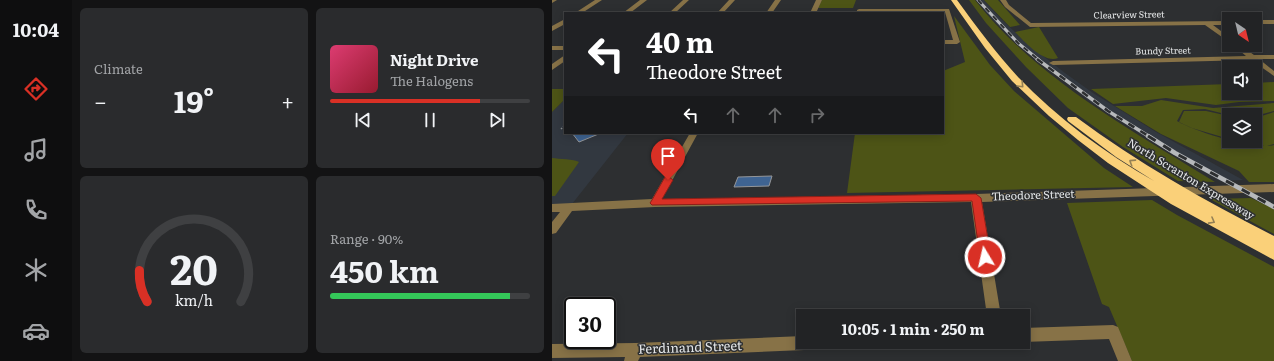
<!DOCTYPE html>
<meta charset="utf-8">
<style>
:root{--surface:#222325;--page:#2a2b2d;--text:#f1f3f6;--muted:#a2a4a7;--line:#3f4042;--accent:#d93025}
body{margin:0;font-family:Literata,serif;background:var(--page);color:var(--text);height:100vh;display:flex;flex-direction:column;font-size:15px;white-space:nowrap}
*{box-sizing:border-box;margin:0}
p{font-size:13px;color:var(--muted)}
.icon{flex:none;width:22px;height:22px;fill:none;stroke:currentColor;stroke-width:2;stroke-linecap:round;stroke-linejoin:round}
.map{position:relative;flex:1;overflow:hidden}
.panel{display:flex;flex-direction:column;gap:8px;padding:8px;background:#131314;width:480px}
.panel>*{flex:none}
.guide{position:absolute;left:12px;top:12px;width:380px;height:122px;border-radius:0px;box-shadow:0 2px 10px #0003,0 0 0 1px var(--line);background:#202124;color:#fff;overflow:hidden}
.needle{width:26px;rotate:145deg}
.fabs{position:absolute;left:670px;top:12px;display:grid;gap:8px}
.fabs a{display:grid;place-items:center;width:40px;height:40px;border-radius:0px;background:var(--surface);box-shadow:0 2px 10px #0003,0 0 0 1px var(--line);font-size:20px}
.speed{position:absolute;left:12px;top:297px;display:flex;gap:8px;font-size:20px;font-weight:700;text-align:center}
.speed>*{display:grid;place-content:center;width:52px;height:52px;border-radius:50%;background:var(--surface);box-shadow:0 2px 10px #0003,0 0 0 1px var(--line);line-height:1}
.speed .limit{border:2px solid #111;border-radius:6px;background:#fff;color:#111}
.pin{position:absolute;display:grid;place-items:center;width:34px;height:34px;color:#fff;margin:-41px -17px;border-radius:50% 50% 50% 0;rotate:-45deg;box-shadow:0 0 4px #0007}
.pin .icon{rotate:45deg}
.me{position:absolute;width:44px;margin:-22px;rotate:351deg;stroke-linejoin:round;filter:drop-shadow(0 0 3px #0008)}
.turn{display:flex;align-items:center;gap:14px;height:84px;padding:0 16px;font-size:18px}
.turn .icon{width:52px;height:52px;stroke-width:2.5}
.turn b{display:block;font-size:28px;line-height:34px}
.lanes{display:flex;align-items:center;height:38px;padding:0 16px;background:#0003;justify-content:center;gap:20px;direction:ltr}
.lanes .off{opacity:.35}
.big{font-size:30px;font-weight:700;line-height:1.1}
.panel .tile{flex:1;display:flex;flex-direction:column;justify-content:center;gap:6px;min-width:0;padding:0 14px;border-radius:6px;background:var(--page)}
.panel .dial{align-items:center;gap:0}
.dial svg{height:104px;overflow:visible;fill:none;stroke:var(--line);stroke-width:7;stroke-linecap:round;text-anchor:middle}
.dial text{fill:var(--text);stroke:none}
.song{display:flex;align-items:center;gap:12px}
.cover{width:48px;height:48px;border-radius:6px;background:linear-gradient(135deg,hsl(340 70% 55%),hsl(350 70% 35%))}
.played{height:4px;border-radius:2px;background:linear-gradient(90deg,var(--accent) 75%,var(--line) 75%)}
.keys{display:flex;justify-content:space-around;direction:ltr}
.heat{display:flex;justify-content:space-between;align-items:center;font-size:22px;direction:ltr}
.charge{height:6px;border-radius:3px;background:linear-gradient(90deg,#34c759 90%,var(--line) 0)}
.panel .tiles{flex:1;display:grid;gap:8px;grid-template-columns:repeat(2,1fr)}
.trip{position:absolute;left:244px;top:309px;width:234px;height:40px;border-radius:0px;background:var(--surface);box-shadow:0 2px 10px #0003,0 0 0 1px var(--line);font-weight:700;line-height:40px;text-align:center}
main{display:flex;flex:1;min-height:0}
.tab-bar{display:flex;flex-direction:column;width:72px;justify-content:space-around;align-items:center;background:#0e0e0f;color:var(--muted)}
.tab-bar .icon{width:28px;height:28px}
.tab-bar .selected{color:var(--accent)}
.tab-bar b{font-size:18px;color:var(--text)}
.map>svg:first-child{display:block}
.built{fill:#323840}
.green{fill:#4d5416}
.building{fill:#3f6492;stroke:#949699}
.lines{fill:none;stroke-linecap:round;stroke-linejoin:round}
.path{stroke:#8b8d8f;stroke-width:1.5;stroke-dasharray:1.5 1.5;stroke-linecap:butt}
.minor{fill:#877247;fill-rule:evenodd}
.highway{fill:#fad079;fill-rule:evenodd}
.rail-far2-casing{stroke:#b7b9bb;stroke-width:3}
.rail-far1-casing{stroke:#b7b9bb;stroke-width:3.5}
.rail-casing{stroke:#b7b9bb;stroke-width:4.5}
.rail-far2{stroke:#2d2f31;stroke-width:2;stroke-dasharray:5.5;stroke-linecap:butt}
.rail-far1{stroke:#2d2f31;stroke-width:2.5;stroke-dasharray:7;stroke-linecap:butt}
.rail{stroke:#2d2f31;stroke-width:3;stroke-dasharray:9;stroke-linecap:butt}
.oneway{stroke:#948055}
.route{fill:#d93025;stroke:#8d1f18}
.labels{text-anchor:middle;stroke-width:3;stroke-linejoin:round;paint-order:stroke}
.far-street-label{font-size:9px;fill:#e4e6e7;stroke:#2d2f31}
.street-label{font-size:11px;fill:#e4e6e7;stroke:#2d2f31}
.near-street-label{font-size:13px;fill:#e4e6e7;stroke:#2d2f31}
</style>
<main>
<nav class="tab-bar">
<b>10:04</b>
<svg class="icon selected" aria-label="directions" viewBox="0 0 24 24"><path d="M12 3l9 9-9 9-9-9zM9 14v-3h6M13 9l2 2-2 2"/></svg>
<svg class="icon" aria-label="music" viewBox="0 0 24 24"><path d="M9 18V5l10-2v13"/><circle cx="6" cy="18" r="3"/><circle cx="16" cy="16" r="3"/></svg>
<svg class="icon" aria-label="phone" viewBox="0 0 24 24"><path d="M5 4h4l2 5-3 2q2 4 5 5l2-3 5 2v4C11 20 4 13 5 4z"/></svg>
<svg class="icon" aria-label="climate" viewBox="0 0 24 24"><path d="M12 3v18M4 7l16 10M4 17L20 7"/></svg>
<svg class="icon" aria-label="car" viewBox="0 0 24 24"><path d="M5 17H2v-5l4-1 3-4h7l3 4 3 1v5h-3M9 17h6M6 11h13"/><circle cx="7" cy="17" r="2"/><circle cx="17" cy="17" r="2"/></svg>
</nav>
<section class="panel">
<div class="tiles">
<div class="tile"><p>Climate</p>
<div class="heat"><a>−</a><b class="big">19°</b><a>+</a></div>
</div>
<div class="tile">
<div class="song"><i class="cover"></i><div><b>Night Drive</b><p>The Halogens</p></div></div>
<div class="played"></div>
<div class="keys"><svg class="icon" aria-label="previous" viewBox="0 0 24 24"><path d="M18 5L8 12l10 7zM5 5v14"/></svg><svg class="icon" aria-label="pause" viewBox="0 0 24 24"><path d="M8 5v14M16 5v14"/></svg><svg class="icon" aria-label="next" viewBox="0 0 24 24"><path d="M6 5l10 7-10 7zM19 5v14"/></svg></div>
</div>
<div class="tile dial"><svg viewBox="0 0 100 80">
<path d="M14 69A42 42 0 1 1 86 69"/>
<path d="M14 69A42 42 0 0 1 8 45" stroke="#d93025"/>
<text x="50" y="56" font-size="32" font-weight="700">20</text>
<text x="50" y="72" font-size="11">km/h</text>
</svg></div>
<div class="tile"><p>Range · 90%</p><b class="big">450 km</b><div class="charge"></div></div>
</div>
</section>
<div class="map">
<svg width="722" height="361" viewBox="0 0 722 361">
<rect width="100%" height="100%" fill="#2d2f31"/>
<path class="built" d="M424,0H432L450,20L477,45L513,73L541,93L604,132L691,180L668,181L609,147L540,103L460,39L438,17Z
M13,99V133H76L20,204H0V112Z"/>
<path class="green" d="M270,0H304L301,8H266Z
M417,0H423C485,79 579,130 663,182L626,181L571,147L516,108L474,67L434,23Z
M432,0H446L468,25L458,27Z
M402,16L438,65L462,91L552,168L581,187L295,193L303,133H391V71L413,62Z
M487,27L506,58C492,64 472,41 463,32Z
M722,82V101L687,102L664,105L614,98L561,104L539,89L677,84V93H703V83Z
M0,89H13V99L0,112Z
M609,100L661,108L722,103V111L703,116L677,115L653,109L631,110L625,121C644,132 702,150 722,145V182H697L687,171L609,134L563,106H590Z
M632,111H654L677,116V139L640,128L627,122Z
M722,112V144L714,146L687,141H703V118Z
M0,158C7,159 22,159 27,162L3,196H0Z
M699,198L722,209V234L658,199Z
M600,200L625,215L722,267V361H580L557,307L550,304L515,203Z"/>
<path class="building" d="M20,133H49L27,142Z
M220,176L217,186L182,187L186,177Z"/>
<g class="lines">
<path class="path" d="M9,129L13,125"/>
<path class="minor" d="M0,0H5L0,3Z
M43,0H50L30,13H23Z
M88,0H95L78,13H71Z
M131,0H137L123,13H117Z
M177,0H183L171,13H165Z
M223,0H229L220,13H214Z
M264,0H270L264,13H258Z
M448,0H454L457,5L479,23L677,21V25H661L677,37V42L653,25L478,27L453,7Z
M307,9H397L408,42L405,44H391V40H401L393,12H305V10Z
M13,19V24L0,31V26Z
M703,20H722V24H703Z
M681,45H688L702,55H722V59H707L722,71V76L699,60L501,65L497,63L501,61L694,56Z
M0,46H13V50H0Z
M13,55V61L0,70V64Z
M138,133H146L110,199L424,194L722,184V192L430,202L449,316H435L419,202L103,207L20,211L4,233L0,234V222L8,212H0V204L100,199Z
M561,325L566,327L580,361H566L557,339L471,342V328Z
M251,336V342H283L281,347L276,349L88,357L86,361H72L73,357L0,358V344L84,343Z"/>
<path class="highway" d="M399,0H405C424,26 444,53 466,77C505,118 553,153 602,181L564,157L516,121L515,119L516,117H524C586,163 653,201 722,236V260L619,204L556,163L526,140L497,116L460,81L433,48Z"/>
<defs>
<path id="rail-far2" d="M426,0L466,43L487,60"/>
<path id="rail-far1" d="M485,59L556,111L598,137"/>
<path id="rail" d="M596,136L623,153L722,207"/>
</defs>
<use href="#rail-far2" class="rail-far2-casing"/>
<use href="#rail-far1" class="rail-far1-casing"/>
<use href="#rail" class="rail-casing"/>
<use href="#rail-far2" class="rail-far2"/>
<use href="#rail-far1" class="rail-far1"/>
<use href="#rail" class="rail"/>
</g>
<defs><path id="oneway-chevron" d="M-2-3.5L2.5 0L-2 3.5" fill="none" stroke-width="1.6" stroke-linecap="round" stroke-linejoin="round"/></defs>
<g class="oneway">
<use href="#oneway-chevron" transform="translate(469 85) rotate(46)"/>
<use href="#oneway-chevron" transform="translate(580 162) rotate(-147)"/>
<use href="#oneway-chevron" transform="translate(660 221) rotate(29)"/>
</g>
<path class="route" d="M116,176L121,180L110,199L424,194L429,198L439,257L437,260L433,261L429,260L428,257L420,201L100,205L98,203L100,200L113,177Z"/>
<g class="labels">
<g class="far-street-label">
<text transform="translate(577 15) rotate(-1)" y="3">Clearview Street</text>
<text transform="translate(611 51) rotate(-1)" y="3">Bundy Street</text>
</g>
<g class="street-label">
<text transform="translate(639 179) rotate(31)" y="4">North Scranton Expressway</text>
<text transform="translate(481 195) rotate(-2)" y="4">Theodore Street</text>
</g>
<g class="near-street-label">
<text transform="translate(138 347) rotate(-2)" y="5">Ferdinand Street</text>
</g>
</g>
</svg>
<div class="fabs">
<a><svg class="needle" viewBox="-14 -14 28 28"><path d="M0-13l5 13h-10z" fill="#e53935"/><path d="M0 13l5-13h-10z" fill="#a2a4a7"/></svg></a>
<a><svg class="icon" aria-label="sound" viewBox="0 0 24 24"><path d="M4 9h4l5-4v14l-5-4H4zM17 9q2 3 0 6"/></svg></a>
<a><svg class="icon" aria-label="layers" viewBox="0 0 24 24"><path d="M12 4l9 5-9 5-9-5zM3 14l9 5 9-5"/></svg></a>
</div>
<div class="speed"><div class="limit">30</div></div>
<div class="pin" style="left:116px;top:180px;background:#d93025"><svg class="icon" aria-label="arrive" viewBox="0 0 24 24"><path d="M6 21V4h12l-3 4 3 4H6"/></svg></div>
<svg class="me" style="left:433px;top:257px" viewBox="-20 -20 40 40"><circle r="17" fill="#d93025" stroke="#fff" stroke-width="3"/><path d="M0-11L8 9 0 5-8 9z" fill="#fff"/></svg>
<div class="trip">10:05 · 1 min · 250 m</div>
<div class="guide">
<div class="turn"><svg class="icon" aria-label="left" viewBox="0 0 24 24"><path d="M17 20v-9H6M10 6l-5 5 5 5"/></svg><div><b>40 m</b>Theodore Street</div></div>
<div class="lanes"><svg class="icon" aria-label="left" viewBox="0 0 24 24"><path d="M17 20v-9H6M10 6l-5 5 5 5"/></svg><svg class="icon off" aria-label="ahead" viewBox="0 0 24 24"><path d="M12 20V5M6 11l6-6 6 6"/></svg><svg class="icon off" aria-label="ahead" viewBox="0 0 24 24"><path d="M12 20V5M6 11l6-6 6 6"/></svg><svg class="icon off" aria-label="right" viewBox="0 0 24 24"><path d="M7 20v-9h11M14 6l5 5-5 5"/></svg></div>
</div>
</div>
</main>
